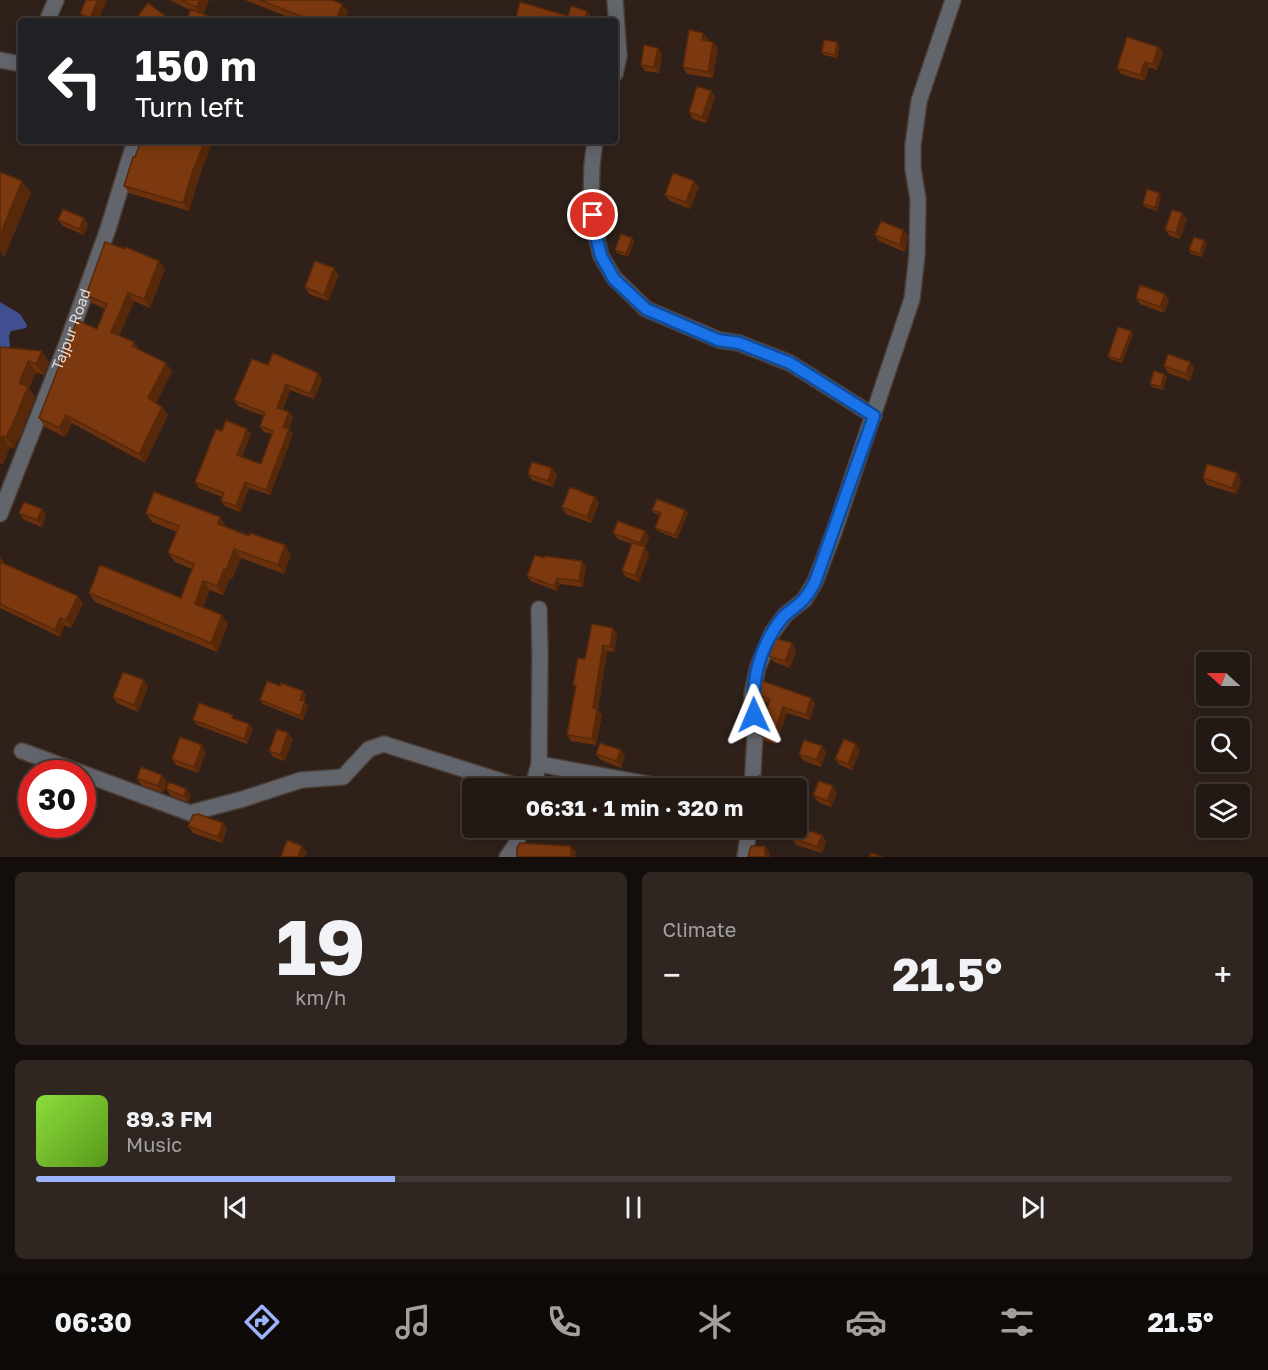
<!DOCTYPE html>
<meta charset="utf-8">
<style>
:root{--surface:#231914;--page:#2f2622;--text:#f1f3f6;--muted:#a3a0a0;--line:#403834;--accent:#9eb3fd}
body{margin:0;font-family:"Golos Text",sans-serif;background:var(--page);color:var(--text);height:100vh;display:flex;flex-direction:column;font-size:22px;white-space:nowrap}
*{box-sizing:border-box;margin:0}
p{font-size:20px;color:var(--muted)}
.icon{flex:none;width:33px;height:33px;fill:none;stroke:currentColor;stroke-width:2;stroke-linecap:round;stroke-linejoin:round}
.map{position:relative;height:857px;overflow:hidden}
.drawer{display:flex;flex-direction:column;gap:15px;padding:15px;background:#130e0b;flex:1}
.drawer>*{flex:none}
.top-card{position:absolute;left:18px;top:18px;width:600px;height:126px;border-radius:6px;box-shadow:0 3px 15px #0003,0 0 0 2px var(--line);background:#202124;color:#fff;overflow:hidden}
.needle{width:39px;rotate:291deg}
.tools{position:absolute;left:1196px;top:652px;display:grid;gap:12px}
.tools a{display:grid;place-items:center;width:54px;height:54px;border-radius:6px;background:var(--surface);box-shadow:0 3px 15px #0003,0 0 0 2px var(--line);font-size:30px}
.speed{position:absolute;left:18px;top:760px;display:flex;gap:12px;font-size:30px;font-weight:700;text-align:center}
.speed>*{display:grid;place-content:center;width:78px;height:78px;border-radius:50%;background:var(--surface);box-shadow:0 3px 15px #0003,0 0 0 2px var(--line);line-height:1}
.speed .limit{border:9px solid #d22;background:#fff;color:#111}
.pin{position:absolute;display:grid;place-items:center;width:51px;height:51px;color:#fff;margin:-26px;border:3px solid #fff;border-radius:50%;box-shadow:0 2px 6px #0007}
.me{position:absolute;width:66px;margin:-33px;rotate:359deg;stroke-linejoin:round;filter:drop-shadow(0 0 4px #0008)}
.turn{display:flex;align-items:center;gap:21px;height:126px;padding:0 18px;font-size:27px}
.turn .icon{width:78px;height:78px;stroke-width:2.5}
.turn b{display:block;font-size:42px;line-height:51px}
.big{font-size:45px;font-weight:700;line-height:1.1}
.drawer .card{flex:1;display:flex;flex-direction:column;justify-content:center;gap:9px;min-width:0;padding:0 21px;border-radius:9px;background:var(--page)}
.drawer .dial{align-items:center;gap:0}
.dial b{font-size:78px;line-height:1}
.song{display:flex;align-items:center;gap:18px}
.cover{width:72px;height:72px;border-radius:9px;background:linear-gradient(135deg,hsl(90 70% 55%),hsl(90 70% 35%))}
.played{height:6px;border-radius:3px;background:linear-gradient(90deg,var(--accent) 30%,var(--line) 30%)}
.keys{display:flex;justify-content:space-around;direction:ltr}
.heat{display:flex;justify-content:space-between;align-items:center;font-size:33px;direction:ltr}
.drawer .tiles{flex:1;display:grid;gap:15px;grid-template-columns:1fr 1fr}
.card:last-child{grid-column:span 2}
.trip{position:absolute;left:462px;top:778px;width:345px;height:60px;border-radius:6px;background:var(--surface);box-shadow:0 3px 15px #0003,0 0 0 2px var(--line);font-weight:700;line-height:60px;text-align:center}
.menu{display:flex;height:96px;justify-content:space-around;align-items:center;background:#0e0a08;color:var(--muted)}
.menu .icon{width:42px;height:42px}
.menu .selected{color:var(--accent)}
.menu b{font-size:27px;color:var(--text)}
.map>svg:first-child{display:block}
.water{fill:#404f8f}
.lines{fill:none;stroke-linecap:round;stroke-linejoin:round}
.street-casing{stroke:#4c3f38;stroke-width:18}
.street{stroke:#63656c;stroke-width:15}
.wall{fill:#6b310d}
.shaded-wall{fill:#57280a}
.building{fill:#7c390f;stroke:#57280a;stroke-width:1.5}
.route-casing{stroke:#114b97;stroke-width:15}
.route{stroke:#1a73e8;stroke-width:10}
.labels{text-anchor:middle;stroke-width:6;stroke-linejoin:round;paint-order:stroke}
.street-label{font-size:15px;fill:#e5dbd6;stroke:#251811}
</style>
<div class="map">
<svg width="1268" height="857" viewBox="0 0 1268 857">
<rect width="100%" height="100%" fill="#2f211a"/>
<path class="water" d="M0,302L20,314L27,325L26,328L11,331L9,336L10,347L0,355Z"/>
<g class="lines">
<defs>
<g id="street">
<path d="M47,21L56,0"/>
<path d="M0,60L21,64"/>
<path d="M615,74L619,56L615,0"/>
<path d="M595,141L592,165L591,200L595,232L601,256L614,278L646,309L719,340L739,343L790,363L874,416"/>
<path id="s1" d="M0,514L67,343L108,229L135,141"/>
<path d="M22,751L190,813L243,799L301,780L343,777L369,749L384,744L526,789"/>
<path d="M539,764L675,789"/>
<path d="M532,789L539,764L540,654L539,609"/>
<path d="M752,789L755,736L752,694L758,667L772,633L785,615L804,600L815,582L834,532L912,299L917,255L918,199L913,169V145L919,101L953,0"/>
<path d="M507,857L516,844L521,828"/>
<path d="M745,857L749,828"/>
</g>
</defs>
<use href="#street" class="street-casing"/>
<use href="#street" class="street"/>
</g>
<path class="wall" d="M86,0H107L98,21H85L80,14Z
M170,0H209L203,14L208,16L211,21H186L190,10Z
M245,0H332L348,12L344,21H298Z
M703,33L708,39L707,41L713,42L718,48L713,78L687,74L683,67Z
M837,42L839,46L837,58L824,55L822,52Z
M1158,47L1163,53L1157,70L1149,67L1145,81L1121,74L1117,68Z
M658,48L662,54L659,73L645,71L641,65Z
M711,91L715,97L706,123L693,119L689,112Z
M226,141H238L236,145Z
M199,178L189,211L129,193L124,186Z
M699,187L690,209L670,201L665,195Z
M1159,193L1161,196L1157,211L1145,207L1143,204Z
M1187,219L1180,239L1170,236L1165,230Z
M58,220L88,224L84,235L63,226Z
M903,230L908,236L905,252L879,241L875,235Z
M632,238L634,241L628,257L617,253L615,250Z
M1204,240L1207,243L1202,257L1191,254L1189,250Z
M165,269L150,308L134,301L119,336L140,350L166,363L172,371L156,403L168,415L145,463L72,423L65,437L45,427L39,418L97,329L105,309L92,303L86,295Z
M339,275L328,301L309,294L305,287Z
M1165,294L1169,301L1164,313L1140,304L1136,298Z
M1131,331L1133,334L1122,363L1110,359L1108,356Z
M0,347L49,362L44,375L36,372L29,388L35,397L21,434L14,448L10,447L3,464L0,463Z
M1190,362L1194,368L1190,381L1168,373L1164,366Z
M268,365L318,373L322,379L314,399L290,390L283,409L289,412L293,417L289,429L293,434L270,495L249,488L240,512L225,506L221,501L222,497L199,488L195,482L222,431L251,434L242,457L261,464L272,434L264,432L260,426L264,416L238,406L234,400Z
M1164,374L1167,377L1163,390L1152,387L1150,384Z
M552,468L557,475L553,487L532,480L528,474Z
M1237,473L1241,480L1237,494L1207,485L1203,478Z
M595,497L599,503L591,523L566,514L562,507Z
M42,509L46,515L42,527L24,520L19,513Z
M652,510L688,513L677,539L658,531L655,528L660,515L654,513Z
M146,513L226,526L291,554L284,574L241,558L232,579L230,578L223,595L210,590L203,607L222,615L228,624L217,652L95,602L89,593L181,598L192,569L175,562L168,553L177,532L152,522Z
M645,531L649,537L645,548L649,554L639,582L626,577L622,571L632,544L618,539L613,533Z
M0,557L4,564L83,603L71,628L65,625L60,637L0,608Z
M544,558L586,566L583,587L560,584L557,591L531,581L527,576Z
M617,634L614,652L607,651L598,710L602,715L596,745L571,741L567,735L576,688L573,685L585,659Z
M796,650L790,668L774,662L769,656Z
M144,680L148,687L138,712L117,703L113,697Z
M280,686L306,695L304,701L308,706L303,720L263,704L260,700Z
M758,695L815,703L810,720L787,713L776,744L765,741L760,735L768,703L762,701Z
M193,720H236L249,724L253,729L247,744L197,725Z
M293,739L285,761L273,757L269,751Z
M856,744L860,750L852,770L840,765L835,759Z
M206,752L198,773L176,765L172,759Z
M826,752L821,767L804,761L799,754Z
M596,754L625,756L621,768L601,760Z
M162,775L167,782L163,793L141,785L137,778Z
M166,789L191,795L188,802L171,796Z
M837,793L831,807L818,802L813,795Z
M223,823L227,829L222,843L193,833L188,826Z
M680,828H695L694,833L682,831Z
M822,835L826,842L822,853L796,845L792,838Z"/>
<path class="shaded-wall" d="M98,0H107L98,21H92L90,18Z
M200,0H209L202,15L196,7Z
M342,4L348,12L344,21H336Z
M587,11L593,19L592,21H584Z
M208,16L211,21H206Z
M703,33L708,39L706,46L702,40Z
M713,42L718,48L713,78L708,72Z
M837,42L839,46L837,58L835,55Z
M1158,47L1163,53L1157,70L1153,64Z
M658,48L662,54L659,73L654,67Z
M1145,62L1149,67L1145,81L1140,75Z
M711,91L715,97L706,123L702,117Z
M205,141H213L199,178L189,211L183,203L193,170Z
M22,181L31,193L4,258L0,251V235Z
M694,181L699,187L690,209L686,202Z
M1159,193L1161,196L1157,211L1155,208Z
M1182,213L1187,219L1180,239L1176,233Z
M84,218L88,224L84,235L79,229Z
M903,230L908,236L905,252L900,245Z
M632,238L634,241L628,257L626,254Z
M1204,240L1207,243L1202,257L1200,254Z
M159,261L165,269L150,308L144,299Z
M334,268L339,275L328,301L324,295Z
M128,293L134,301L117,341L111,332Z
M1165,294L1169,301L1164,313L1160,307Z
M1131,331L1133,334L1122,363L1120,360Z
M134,342L140,350L132,346Z
M42,351L49,362L44,375L36,364Z
M28,361L36,372L29,388L35,397L21,434L14,448L6,437L19,383Z
M1190,362L1194,368L1190,381L1186,374Z
M166,363L172,371L153,407L148,398Z
M318,373L322,379L314,399L310,394Z
M1164,374L1167,377L1163,390L1161,387Z
M286,384L290,390L281,413L277,408Z
M162,407L168,415L145,463L139,454Z
M289,412L293,417L289,429L293,434L270,495L266,490L283,427Z
M66,415L72,423L65,437L59,428Z
M247,429L251,434L241,460L237,455Z
M3,436L10,447L3,464L0,459V442Z
M552,468L557,475L553,487L548,481Z
M1237,473L1241,480L1237,494L1232,488Z
M245,482L249,488L240,512L236,506Z
M595,497L599,503L591,523L587,517Z
M42,509L46,515L42,527L37,520Z
M685,510L688,513L677,539L675,535Z
M220,517L226,526L224,533L218,524Z
M645,531L649,537L645,548L649,554L639,582L635,576L644,549L640,543Z
M285,545L291,554L284,574L278,565Z
M234,549L241,558L232,579L226,570Z
M0,557L5,563L2,568L0,564Z
M582,561L586,566L583,587L579,581Z
M224,569L230,578L223,595L217,586Z
M557,578L560,584L557,591L554,586Z
M203,581L210,590L201,613L195,604Z
M78,596L83,603L71,628L66,620Z
M222,615L228,624L217,652L211,643Z
M60,618L65,625L60,637L55,630Z
M613,628L617,634L614,652L610,647Z
M792,643L796,650L790,668L785,661Z
M603,645L607,651L598,710L602,715L596,745L592,739L593,708Z
M144,680L148,687L138,712L134,705Z
M303,691L306,695L303,704L300,700Z
M811,698L815,703L810,720L806,715Z
M305,701L308,706L303,720L300,716Z
M783,707L787,713L776,744L772,739Z
M249,724L253,729L247,744L244,739Z
M288,733L293,739L285,761L280,755Z
M856,744L860,750L852,770L848,764Z
M202,745L206,752L198,773L194,767Z
M822,746L826,752L821,767L817,760Z
M621,750L625,756L621,768L616,761Z
M162,775L167,782L163,793L158,786Z
M833,786L837,793L831,807L827,801Z
M186,789L191,795L188,802L184,796Z
M798,812L801,817L798,827L796,825V816Z
M223,823L227,829L222,843L218,837Z
M822,835L826,842L822,853L817,847Z
M302,846L307,852L305,857H298Z
M571,846L576,852L575,857H571Z
M765,846L770,853V857H765Z"/>
<path class="building" d="M86,0H98L90,18L80,14Z
M181,0H200L196,7Z
M260,0H332L342,4L336,21H313Z
M520,2L568,16L571,6L587,11L584,21H515Z
M148,3L172,21H142L137,17Z
M191,9L208,16L206,21H186Z
M689,30L703,33L702,40L713,42L708,72L683,67Z
M1127,37L1158,47L1153,64L1145,62L1140,75L1117,68Z
M824,40L837,42L835,55L822,52Z
M644,45L658,48L654,67L641,65Z
M697,86L711,91L702,117L689,112Z
M141,141H205L193,170L183,203L124,186L133,157H135Z
M0,172L22,181L0,235Z
M673,173L694,181L686,202L665,195Z
M1147,189L1159,193L1155,208L1143,204Z
M63,209L84,218L79,229L58,220Z
M1172,210L1182,213L1176,233L1165,230Z
M881,221L903,230L900,245L875,235Z
M621,234L632,238L626,254L615,250Z
M1194,237L1204,240L1200,254L1189,250Z
M105,242L125,249L126,247L159,261L144,299L128,293L111,332L134,342L132,346L166,363L148,398L162,407L139,454L66,415L59,428L39,418L77,320L97,329L107,304L86,295Z
M315,261L334,268L324,295L305,287Z
M1140,285L1165,294L1160,307L1136,298Z
M1118,327L1131,331L1120,360L1108,356Z
M0,347L42,351L36,364L28,361L19,383L28,387L13,423L6,437L3,436L0,442Z
M273,353L318,373L310,394L286,384L277,408L289,412L283,427L289,429L266,490L245,482L236,506L221,501L224,493L195,482L216,429L222,431L226,420L247,429L237,455L261,464L273,431L260,426L265,413L234,400L252,359L268,365Z
M1168,354L1190,362L1186,374L1164,366Z
M1154,371L1164,374L1161,387L1150,384Z
M532,462L552,468L548,481L528,474Z
M1207,464L1237,473L1232,488L1203,478Z
M570,487L595,497L587,517L562,507Z
M154,492L220,517L218,524L249,536L250,533L285,545L278,565L234,549L226,570L224,569L217,586L203,581L195,604L222,615L211,643L89,593L100,565L181,598L194,564L168,553L179,526L146,513Z
M657,499L685,510L675,535L655,528L661,513L652,510Z
M24,502L42,509L37,520L19,513Z
M618,521L645,531L640,543L613,533Z
M632,543L645,547L635,576L622,571Z
M535,555L544,558V556L582,561L579,581L557,578L554,586L527,576Z
M0,562L78,596L66,620L60,618L55,630L0,604Z
M592,624L613,628L610,647L603,645L593,708L597,709L592,739L567,735L576,685H573L578,658L585,659Z
M775,638L792,643L785,661L769,656Z
M123,672L144,680L134,705L113,697Z
M760,680L811,698L806,715L783,707L772,739L760,735V726L770,699L758,695Z
M267,681L280,686L281,683L303,691L300,700L305,701L300,716L260,700Z
M199,703L233,715L232,718L249,724L244,739L193,720Z
M277,729L288,733L280,755L269,751Z
M180,737L202,745L194,767L172,759Z
M844,739L856,744L848,764L835,759Z
M804,740L822,746L817,760L799,754Z
M600,743L621,750L616,761L596,754Z
M141,767L162,775L158,786L137,778Z
M759,776L788,789H757Z
M819,781L833,786L827,801L813,795Z
M169,782L186,789L184,796L166,789Z
M198,814L223,823L218,837L188,826L193,815Z
M796,827L822,835L817,847L792,838Z
M287,840L302,846L298,857H281Z
M520,843L571,846V857H517V848Z
M751,846H765V857H748Z
M871,853L883,857H870Z"/>
<g class="lines">
<defs>
<path id="route" d="M593,215L595,232L601,256L614,279L646,309L718,340L739,343L790,363L874,416L815,582C811,589 807,597 801,602C796,607 789,611 783,617C760,645 751,680 754,715"/>
</defs>
<use href="#route" class="route-casing"/>
<use href="#route" class="route"/>
</g>
<g class="labels">
<g class="street-label">
<text dy="5" stroke="none"><textPath href="#s1" startOffset="198">Tajpur Road</textPath></text>
</g>
</g>
</svg>
<div class="tools">
<a><svg class="needle" viewBox="-14 -14 28 28"><path d="M0-13l5 13h-10z" fill="#e53935"/><path d="M0 13l5-13h-10z" fill="#a3a0a0"/></svg></a>
<a><svg class="icon" aria-label="search" viewBox="0 0 24 24"><circle cx="10" cy="10" r="6"/><path d="M15 15l6 6"/></svg></a>
<a><svg class="icon" aria-label="layers" viewBox="0 0 24 24"><path d="M12 4l9 5-9 5-9-5zM3 14l9 5 9-5"/></svg></a>
</div>
<div class="speed"><div class="limit">30</div></div>
<div class="pin" style="left:593px;top:215px;background:#d93025"><svg class="icon" aria-label="arrive" viewBox="0 0 24 24"><path d="M6 21V4h12l-3 4 3 4H6"/></svg></div>
<svg class="me" style="left:754px;top:715px" viewBox="-20 -20 40 40"><path d="M0-17L14 15 0 8-14 15z" fill="#1a73e8" stroke="#fff" stroke-width="4"/></svg>
<div class="trip">06:31 · 1 min · 320 m</div>
<div class="top-card">
<div class="turn"><svg class="icon" aria-label="left" viewBox="0 0 24 24"><path d="M17 20v-9H6M10 6l-5 5 5 5"/></svg><div><b>150 m</b>Turn left</div></div>
</div>
</div>
<section class="drawer">
<div class="tiles">
<div class="card dial"><b>19</b><p>km/h</p></div>
<div class="card"><p>Climate</p>
<div class="heat"><a>−</a><b class="big">21.5°</b><a>+</a></div>
</div>
<div class="card">
<div class="song"><i class="cover"></i><div><b>89.3 FM</b><p>Music</p></div></div>
<div class="played"></div>
<div class="keys"><svg class="icon" aria-label="previous" viewBox="0 0 24 24"><path d="M18 5L8 12l10 7zM5 5v14"/></svg><svg class="icon" aria-label="pause" viewBox="0 0 24 24"><path d="M8 5v14M16 5v14"/></svg><svg class="icon" aria-label="next" viewBox="0 0 24 24"><path d="M6 5l10 7-10 7zM19 5v14"/></svg></div>
</div>
</div>
</section>
<nav class="menu">
<b>06:30</b>
<svg class="icon selected" aria-label="directions" viewBox="0 0 24 24"><path d="M12 3l9 9-9 9-9-9zM9 14v-3h6M13 9l2 2-2 2"/></svg>
<svg class="icon" aria-label="music" viewBox="0 0 24 24"><path d="M9 18V5l10-2v13"/><circle cx="6" cy="18" r="3"/><circle cx="16" cy="16" r="3"/></svg>
<svg class="icon" aria-label="phone" viewBox="0 0 24 24"><path d="M5 4h4l2 5-3 2q2 4 5 5l2-3 5 2v4C11 20 4 13 5 4z"/></svg>
<svg class="icon" aria-label="climate" viewBox="0 0 24 24"><path d="M12 3v18M4 7l16 10M4 17L20 7"/></svg>
<svg class="icon" aria-label="car" viewBox="0 0 24 24"><path d="M5 17H2v-5l4-1 3-4h7l3 4 3 1v5h-3M9 17h6M6 11h13"/><circle cx="7" cy="17" r="2"/><circle cx="17" cy="17" r="2"/></svg>
<svg class="icon" aria-label="filters" viewBox="0 0 24 24"><path d="M4 7h16M4 17h16"/><circle cx="9" cy="7" r="2"/><circle cx="15" cy="17" r="2"/></svg>
<b>21.5°</b>
</nav>
